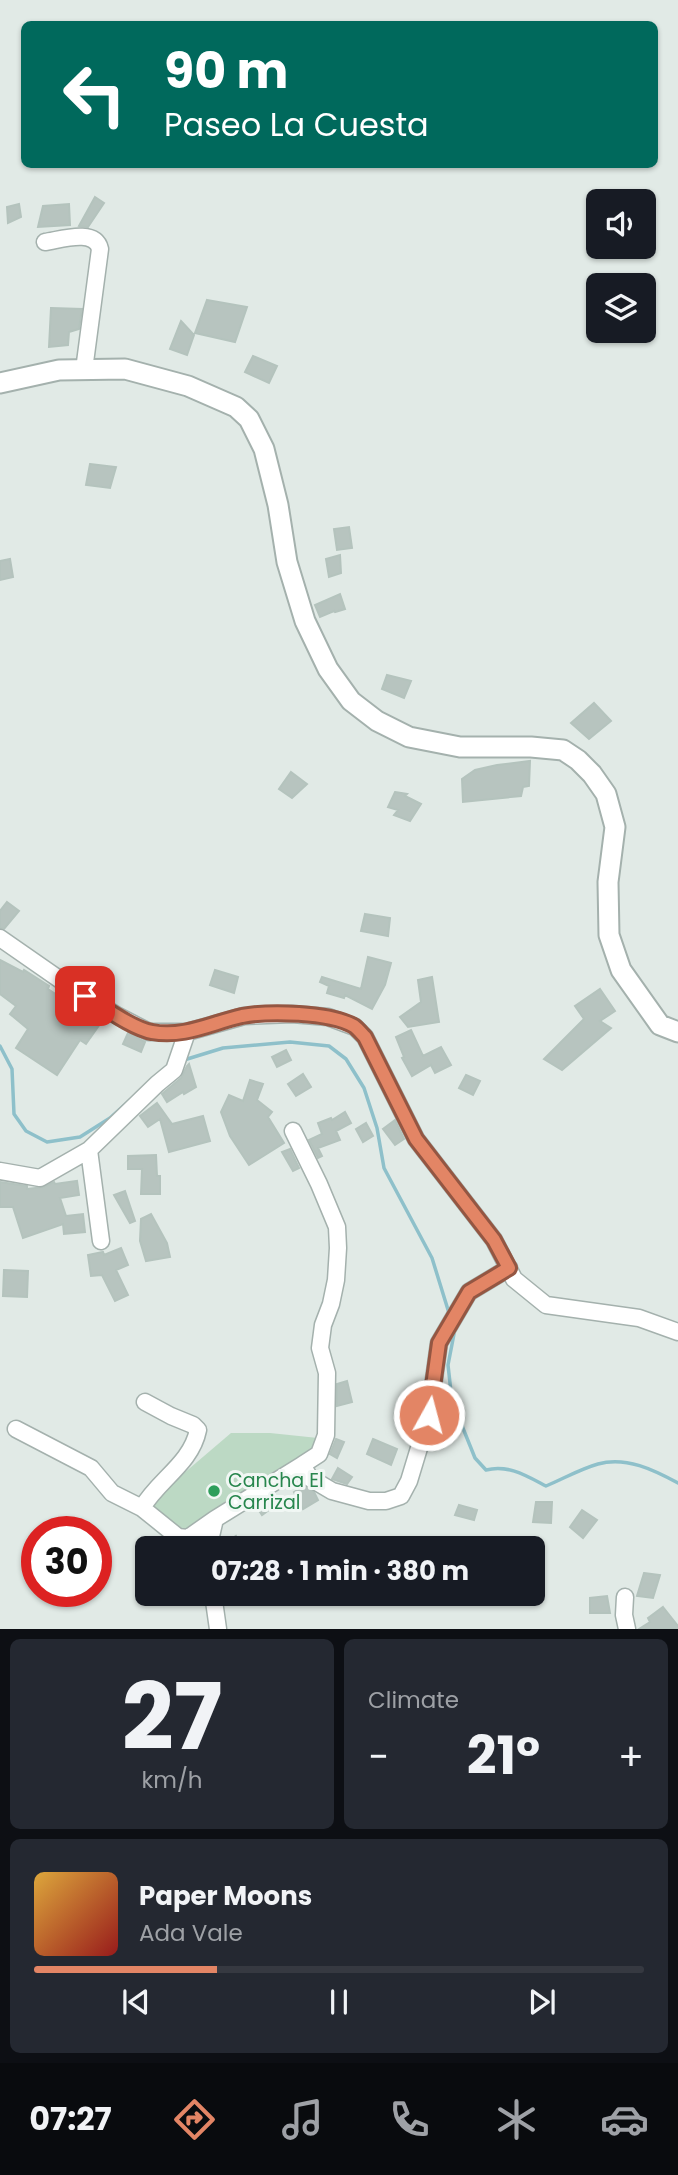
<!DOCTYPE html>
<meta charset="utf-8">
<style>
:root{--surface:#171b24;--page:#242831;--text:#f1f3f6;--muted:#9ea1a6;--line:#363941;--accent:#e38565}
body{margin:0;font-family:Poppins,sans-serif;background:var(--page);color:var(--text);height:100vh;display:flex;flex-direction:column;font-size:26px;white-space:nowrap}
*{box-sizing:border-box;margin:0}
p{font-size:23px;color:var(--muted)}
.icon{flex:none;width:38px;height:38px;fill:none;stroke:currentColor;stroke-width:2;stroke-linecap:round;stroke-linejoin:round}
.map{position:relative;height:1629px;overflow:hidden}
.panel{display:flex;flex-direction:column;gap:10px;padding:10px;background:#0d0f14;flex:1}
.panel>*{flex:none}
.top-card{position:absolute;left:21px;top:21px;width:637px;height:147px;border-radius:10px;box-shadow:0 2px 5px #0004;background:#00695c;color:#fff;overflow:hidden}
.tools{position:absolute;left:586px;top:189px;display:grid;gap:14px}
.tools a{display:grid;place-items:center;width:70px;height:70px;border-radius:10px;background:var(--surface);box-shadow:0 2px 5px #0004;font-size:35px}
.speed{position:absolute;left:21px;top:1516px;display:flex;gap:14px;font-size:35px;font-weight:700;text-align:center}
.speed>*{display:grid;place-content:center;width:91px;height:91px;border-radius:50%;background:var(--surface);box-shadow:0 2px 5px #0004;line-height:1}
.speed .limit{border:10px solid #d22;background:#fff;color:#111}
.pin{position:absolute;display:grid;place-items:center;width:60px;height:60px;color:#fff;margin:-30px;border-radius:14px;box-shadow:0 4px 10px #0006}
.me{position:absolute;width:77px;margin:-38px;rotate:7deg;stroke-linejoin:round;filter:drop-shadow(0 0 5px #0008)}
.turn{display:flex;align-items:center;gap:24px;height:147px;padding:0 28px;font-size:32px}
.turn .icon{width:91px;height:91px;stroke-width:2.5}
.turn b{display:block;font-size:49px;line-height:60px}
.big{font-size:52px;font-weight:700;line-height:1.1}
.panel .tile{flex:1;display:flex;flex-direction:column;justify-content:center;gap:10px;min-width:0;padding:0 24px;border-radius:10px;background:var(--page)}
.panel .dial{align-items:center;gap:0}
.dial b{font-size:91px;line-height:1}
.song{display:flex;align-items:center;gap:21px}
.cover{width:84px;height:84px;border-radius:10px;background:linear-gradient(135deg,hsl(40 70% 55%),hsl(0 70% 35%))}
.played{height:7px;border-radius:4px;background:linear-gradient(90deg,var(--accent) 30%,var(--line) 30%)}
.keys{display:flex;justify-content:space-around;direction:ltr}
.heat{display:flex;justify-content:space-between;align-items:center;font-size:38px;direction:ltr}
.panel .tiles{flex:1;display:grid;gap:10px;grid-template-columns:1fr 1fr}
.tile:last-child{grid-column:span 2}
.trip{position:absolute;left:135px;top:1536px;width:410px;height:70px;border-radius:10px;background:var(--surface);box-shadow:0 2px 5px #0004;font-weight:700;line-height:70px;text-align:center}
.tabs{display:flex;height:112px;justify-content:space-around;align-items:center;background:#090b0e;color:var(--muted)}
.tabs .icon{width:49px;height:49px}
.tabs .selected{color:var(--accent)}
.tabs b{font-size:32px;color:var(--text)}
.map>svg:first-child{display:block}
.green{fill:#bcd9c4}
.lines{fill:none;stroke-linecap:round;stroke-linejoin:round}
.stream{stroke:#8ec0ca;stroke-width:3.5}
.building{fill:#b7c4bf;stroke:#b4c3bd;stroke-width:2}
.minor-casing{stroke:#a4b1ad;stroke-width:19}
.tertiary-casing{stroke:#a4b1ad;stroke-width:23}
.minor{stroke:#fff;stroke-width:16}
.tertiary{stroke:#fff;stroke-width:19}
.route-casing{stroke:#945642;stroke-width:18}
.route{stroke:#e38565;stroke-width:12}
.leisure-dot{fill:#2e9e5b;stroke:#f1f7f4;stroke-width:2.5}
.labels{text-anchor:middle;stroke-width:6;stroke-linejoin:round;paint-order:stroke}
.leisure-label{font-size:19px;fill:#27864d;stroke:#f1f7f4;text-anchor:start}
</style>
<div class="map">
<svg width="678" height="1629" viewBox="0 0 678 1629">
<rect width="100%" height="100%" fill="#e1eae6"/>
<path class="green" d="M231,1433H270L318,1438L311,1450L192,1537L149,1503Z"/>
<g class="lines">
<path class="stream" d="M0,1046L12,1069L14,1114L26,1131L47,1142L80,1137L110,1118L167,1067
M184,1060L223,1048L290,1042L329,1046L346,1059L364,1088L377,1128L384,1168L432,1258L449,1313
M454,1334L448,1365L452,1401L475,1458L486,1470C508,1464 527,1476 546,1486C563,1479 580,1469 598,1464C626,1456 654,1470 678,1483"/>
</g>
<path class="building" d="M95,197L104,203L88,227L79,226Z
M19,204L21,217L8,223L7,207Z
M69,204L70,225L38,227L43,206Z
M207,300L247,307L235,342L195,333Z
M51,308L82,309L79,329L69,332L68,345L49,347Z
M181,321L194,335L187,355L170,349Z
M253,356L277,366L269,383L245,372Z
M90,464L116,467L110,488L86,485Z
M349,527L352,548L337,550L334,529Z
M340,555L341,573L329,577L326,559Z
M10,559L13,577L0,580V561Z
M340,594L345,609L335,612L334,611L320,617L315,605Z
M387,675L411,681L404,698L382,689Z
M594,703L611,721L589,739L571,723Z
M530,761L529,786L523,787L521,796L463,802L462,779L475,770L497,765Z
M291,772L307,784L292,798L279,789Z
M395,792L407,794L405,796L421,804L410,821L394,815L398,810L388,807Z
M7,902L19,911L4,929L0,928V911Z
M365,914L390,918L388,936L361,931Z
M368,957L391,963L385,985L372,1009L345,995L344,998L327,993L329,986L320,982L322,977L361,989Z
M0,960L23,972L24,970L49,986L48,989L100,1024L86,1044L80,1040L57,1075L16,1048L28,1029L10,1014L16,1006L0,994Z
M215,970L238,977L234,993L210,985Z
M432,977L439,1022L408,1027L400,1017L421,1002L418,980Z
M600,989L615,1011L600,1021L611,1028L562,1070L544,1059L584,1019L575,1006Z
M411,1030L423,1056L441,1047L451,1065L435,1073L431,1065L412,1076L402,1058L404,1057L396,1037Z
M128,1033L145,1042L141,1052L123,1044Z
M286,1050L291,1060L277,1067L272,1057Z
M189,1064L196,1087L184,1094L183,1092L167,1102L162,1094L181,1078L187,1066Z
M303,1074L311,1087L296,1096L288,1084Z
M466,1075L480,1081L473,1095L459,1088Z
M250,1080L263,1084L257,1100L272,1112L268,1117L284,1143L249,1165L230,1136L221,1112L229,1095L243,1101Z
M157,1103L172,1124L203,1116L210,1141L169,1152L160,1119L148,1127L140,1116Z
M345,1112L351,1123L336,1131L340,1140L318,1148L322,1156L318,1158L309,1140L322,1134L318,1123L331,1118L332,1120Z
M395,1120L404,1139L395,1145L383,1129Z
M366,1123L373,1136L363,1142L356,1129Z
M290,1149L299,1168L293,1171L282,1152Z
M156,1155L157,1176H160V1194H141L142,1169H128V1156Z
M77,1181L79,1195L60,1198L66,1216L83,1214L85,1232L64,1234L63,1224L23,1238L13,1207H0V1182L27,1186V1189L44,1187L54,1182L55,1184Z
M125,1191L135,1221L130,1223L114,1195Z
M151,1214L167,1243L170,1257L146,1261L140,1241L141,1219Z
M121,1248L128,1265L116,1270L128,1295L115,1301L102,1275L91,1276L88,1255L103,1252L104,1255Z
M4,1270L28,1271L27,1297L3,1296Z
M347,1381L352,1402L337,1406V1384Z
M336,1439L344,1442L337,1458L330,1454Z
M373,1439L397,1449L391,1465L367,1454Z
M338,1468L352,1477L347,1484L332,1479Z
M304,1486L314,1492L318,1500L303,1509L294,1492Z
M267,1499L273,1507L262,1515L256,1506Z
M536,1502H552L551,1523L533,1522Z
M459,1505L477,1510L474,1520L455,1515Z
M582,1510L597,1520L583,1538L570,1527Z
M236,1536L244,1549H219L220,1546Z
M644,1573L660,1575L653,1598L637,1596Z
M607,1596L610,1613H590V1598Z
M663,1607L678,1626V1629H639L650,1622L648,1618Z"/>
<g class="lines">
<defs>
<path id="minor" d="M45,242C60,240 95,228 100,249L84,370
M0,938L69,986L118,1016L149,1032H187L244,1016L292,1014L328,1017L355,1027L365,1037L416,1139L494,1240L514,1279L546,1305L639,1318L678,1332
M293,1131L319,1184L337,1227L338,1248L336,1280L331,1304L323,1325L320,1348L327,1373L326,1435L319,1454L302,1465
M89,1150L101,1241
M0,1171L40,1178L89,1150L157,1084L174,1070L187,1032
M145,1402L171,1416L193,1425L198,1430C191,1464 158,1480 142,1508L178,1537L188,1538L215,1519
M16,1429L91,1468L112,1493L142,1508
M208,1549L215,1519L302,1465L310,1478L332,1491L369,1501H386L401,1496L409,1481L429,1415L439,1343L469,1292L509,1268
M213,1594L218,1629
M625,1597L624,1615L627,1629"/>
<path id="tertiary" d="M0,383L59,370L125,369L188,386L236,407L249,419L264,449L278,505L287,562L305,621L328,669L351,701L377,721L409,737L460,747H531L563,750L578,760L592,774L606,794L615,827L608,882L609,935L621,970L660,1025L678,1032"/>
</defs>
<use href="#minor" class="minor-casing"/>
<use href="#tertiary" class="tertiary-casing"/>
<use href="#minor" class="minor"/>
<use href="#tertiary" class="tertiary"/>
</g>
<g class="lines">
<defs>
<path id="route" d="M85,996C102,1006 133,1029 152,1032C184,1038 211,1023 242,1016C269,1011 329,1012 354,1026C358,1029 362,1034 365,1037L416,1139L494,1240L509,1268L469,1292L439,1343L429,1415"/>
</defs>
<use href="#route" class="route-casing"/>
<use href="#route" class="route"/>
</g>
<circle class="leisure-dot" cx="214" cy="1491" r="7"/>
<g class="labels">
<g class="leisure-label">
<text x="228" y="1487">Cancha El<tspan x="228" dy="22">Carrizal</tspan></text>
</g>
</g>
</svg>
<div class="tools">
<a><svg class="icon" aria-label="sound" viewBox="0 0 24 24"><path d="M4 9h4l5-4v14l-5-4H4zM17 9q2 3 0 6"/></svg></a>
<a><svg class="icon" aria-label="layers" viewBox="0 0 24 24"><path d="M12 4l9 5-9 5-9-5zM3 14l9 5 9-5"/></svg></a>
</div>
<div class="speed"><div class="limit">30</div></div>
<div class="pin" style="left:85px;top:996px;background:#d93025"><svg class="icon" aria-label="arrive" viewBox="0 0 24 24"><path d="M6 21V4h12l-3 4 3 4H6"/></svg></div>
<svg class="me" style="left:429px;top:1415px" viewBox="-20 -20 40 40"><circle r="17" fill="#e38565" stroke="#fff" stroke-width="3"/><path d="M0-11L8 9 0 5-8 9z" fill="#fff"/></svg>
<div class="trip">07:28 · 1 min · 380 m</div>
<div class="top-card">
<div class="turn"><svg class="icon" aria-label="left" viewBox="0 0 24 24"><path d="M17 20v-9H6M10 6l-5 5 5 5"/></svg><div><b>90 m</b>Paseo La Cuesta</div></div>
</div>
</div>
<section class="panel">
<div class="tiles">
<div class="tile dial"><b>27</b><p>km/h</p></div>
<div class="tile"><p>Climate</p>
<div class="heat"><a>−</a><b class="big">21°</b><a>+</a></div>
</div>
<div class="tile">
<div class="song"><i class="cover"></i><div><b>Paper Moons</b><p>Ada Vale</p></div></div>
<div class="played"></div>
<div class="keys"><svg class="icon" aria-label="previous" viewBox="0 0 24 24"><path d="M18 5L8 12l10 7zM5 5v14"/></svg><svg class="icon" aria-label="pause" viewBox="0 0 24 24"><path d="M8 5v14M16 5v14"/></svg><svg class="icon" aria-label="next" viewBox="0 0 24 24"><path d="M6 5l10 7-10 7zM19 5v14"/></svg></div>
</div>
</div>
</section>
<nav class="tabs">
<b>07:27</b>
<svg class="icon selected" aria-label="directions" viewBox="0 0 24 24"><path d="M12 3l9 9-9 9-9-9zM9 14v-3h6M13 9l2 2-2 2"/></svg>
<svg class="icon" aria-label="music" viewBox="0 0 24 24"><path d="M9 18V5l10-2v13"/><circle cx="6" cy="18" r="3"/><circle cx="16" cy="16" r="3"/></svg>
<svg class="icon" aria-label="phone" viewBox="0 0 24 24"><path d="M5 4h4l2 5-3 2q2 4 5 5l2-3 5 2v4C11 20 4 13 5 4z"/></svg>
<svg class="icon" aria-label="climate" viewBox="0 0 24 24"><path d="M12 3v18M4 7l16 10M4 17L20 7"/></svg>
<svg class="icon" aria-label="car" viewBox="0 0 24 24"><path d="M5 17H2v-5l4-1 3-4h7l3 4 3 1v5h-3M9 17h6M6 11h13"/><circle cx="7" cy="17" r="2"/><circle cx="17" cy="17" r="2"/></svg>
</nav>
